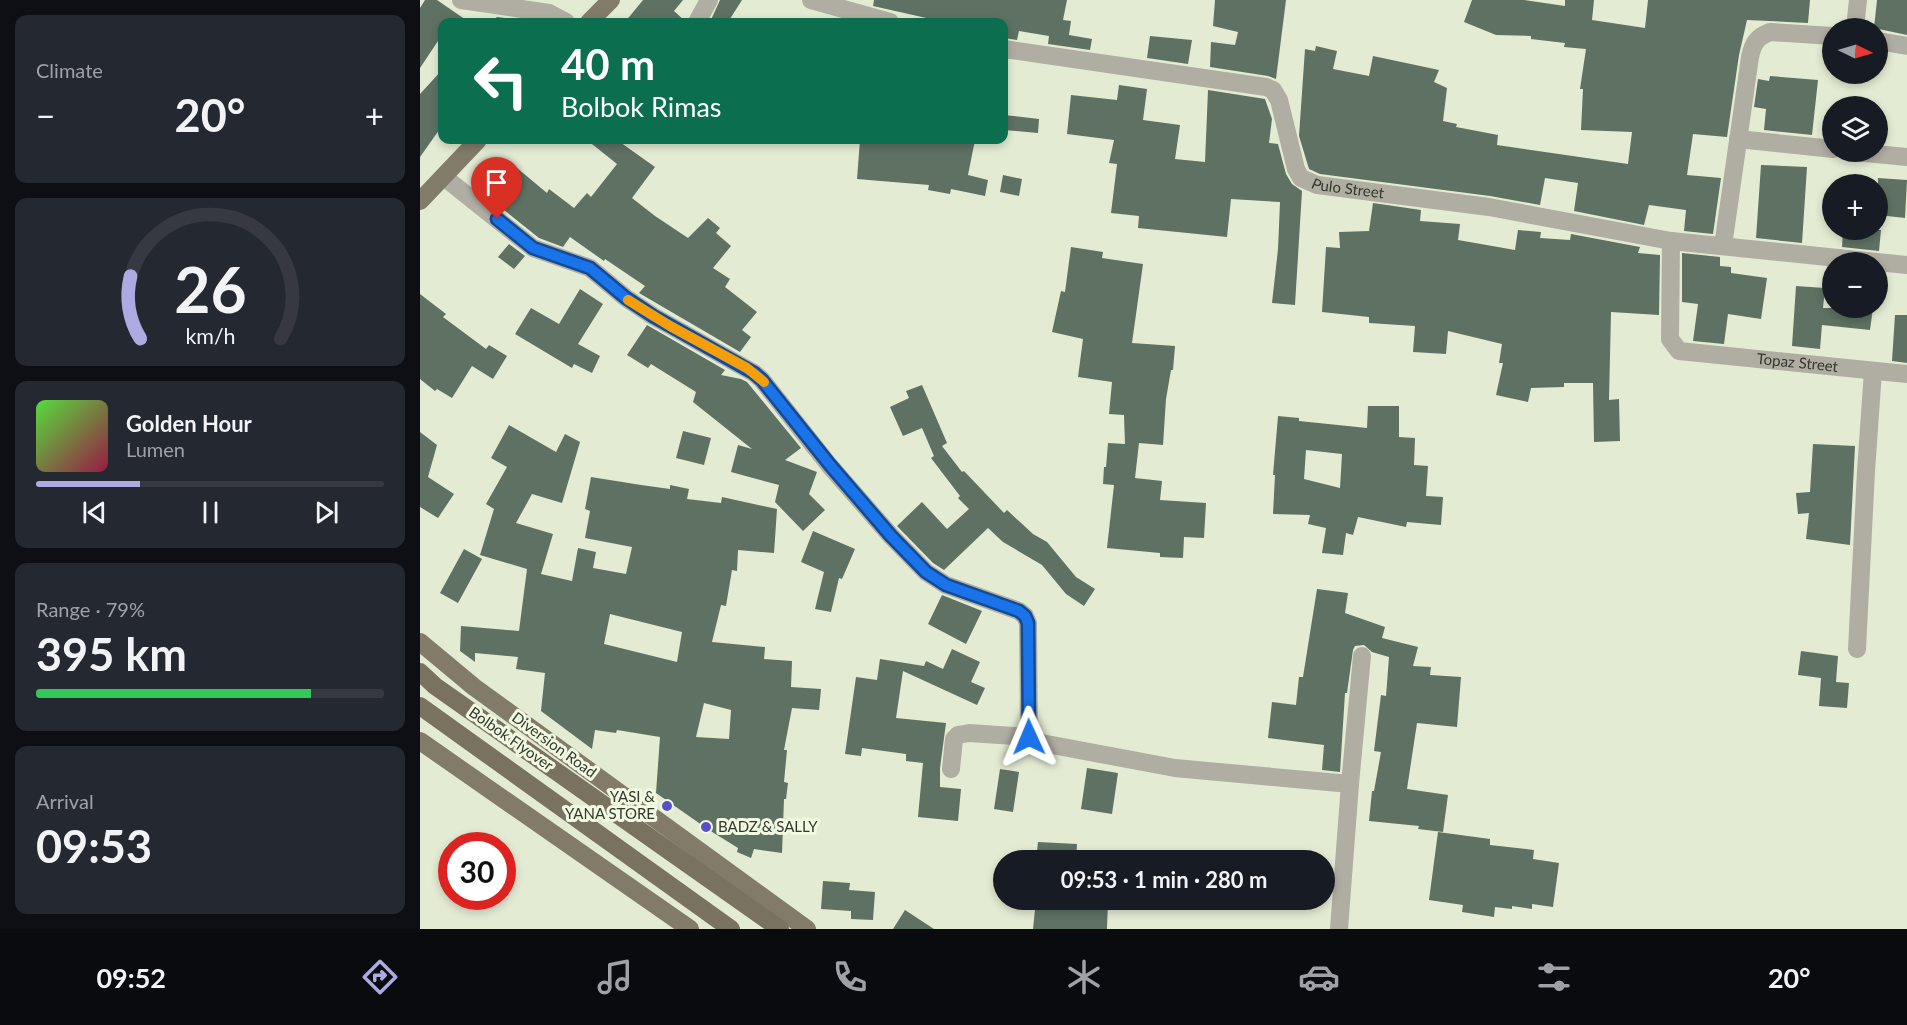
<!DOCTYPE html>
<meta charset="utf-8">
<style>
:root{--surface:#171b24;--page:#242831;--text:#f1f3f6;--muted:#9ea1a6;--line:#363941;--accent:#acaae1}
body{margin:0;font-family:Lato,sans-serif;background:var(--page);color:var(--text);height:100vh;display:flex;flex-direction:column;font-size:22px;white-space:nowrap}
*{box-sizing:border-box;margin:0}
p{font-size:20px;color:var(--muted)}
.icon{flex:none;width:33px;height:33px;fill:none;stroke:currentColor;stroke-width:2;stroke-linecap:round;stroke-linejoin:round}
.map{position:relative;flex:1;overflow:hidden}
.details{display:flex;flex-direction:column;gap:15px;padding:15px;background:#0d0f14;width:420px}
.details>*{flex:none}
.top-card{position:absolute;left:18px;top:18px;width:570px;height:126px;border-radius:12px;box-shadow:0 3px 9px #0003;background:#0b6e4f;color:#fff;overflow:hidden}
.needle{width:39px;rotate:95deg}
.controls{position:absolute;left:1402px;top:18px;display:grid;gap:12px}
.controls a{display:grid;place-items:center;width:66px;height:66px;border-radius:50%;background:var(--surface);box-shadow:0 3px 9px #0003;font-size:30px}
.speed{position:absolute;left:18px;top:832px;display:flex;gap:12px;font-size:30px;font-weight:700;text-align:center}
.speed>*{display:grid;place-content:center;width:78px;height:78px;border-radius:50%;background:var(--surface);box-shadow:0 3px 9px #0003;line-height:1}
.speed .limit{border:9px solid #d22;background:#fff;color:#111}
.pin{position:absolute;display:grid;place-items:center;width:51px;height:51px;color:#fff;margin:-62px -26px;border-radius:50% 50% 50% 0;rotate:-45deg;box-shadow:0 0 6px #0007}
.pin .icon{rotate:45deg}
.me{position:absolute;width:66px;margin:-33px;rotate:359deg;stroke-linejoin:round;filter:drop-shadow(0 0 4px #0008)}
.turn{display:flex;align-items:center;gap:21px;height:126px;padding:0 24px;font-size:27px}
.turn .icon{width:78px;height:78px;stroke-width:2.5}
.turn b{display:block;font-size:42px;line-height:51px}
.big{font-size:45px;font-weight:700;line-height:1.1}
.details .card{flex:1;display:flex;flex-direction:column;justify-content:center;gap:9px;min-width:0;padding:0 21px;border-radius:12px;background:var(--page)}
.details .dial{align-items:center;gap:0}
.dial svg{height:156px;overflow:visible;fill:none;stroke:var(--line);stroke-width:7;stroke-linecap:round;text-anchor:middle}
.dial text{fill:var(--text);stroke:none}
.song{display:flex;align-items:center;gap:18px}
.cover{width:72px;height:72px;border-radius:9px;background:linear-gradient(135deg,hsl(110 70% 55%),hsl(340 70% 35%))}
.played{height:6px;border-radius:3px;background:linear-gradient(90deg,var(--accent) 30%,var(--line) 30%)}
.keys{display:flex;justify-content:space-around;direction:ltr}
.heat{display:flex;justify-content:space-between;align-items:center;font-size:33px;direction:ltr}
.charge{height:9px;border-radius:4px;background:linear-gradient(90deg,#34c759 79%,var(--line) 0)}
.trip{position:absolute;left:573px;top:850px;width:342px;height:60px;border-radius:30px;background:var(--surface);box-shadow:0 3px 9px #0003;font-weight:700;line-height:60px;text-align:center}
.tabs{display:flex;height:96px;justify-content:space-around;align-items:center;background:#090b0e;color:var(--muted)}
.tabs .icon{width:42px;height:42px}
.tabs .selected{color:var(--accent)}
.tabs b{font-size:27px;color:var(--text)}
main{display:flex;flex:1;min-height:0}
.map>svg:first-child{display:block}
.building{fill:#5e7163;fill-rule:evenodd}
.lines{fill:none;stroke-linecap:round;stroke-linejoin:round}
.minor{stroke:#b0ada3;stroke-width:18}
.primary{stroke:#827b6a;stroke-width:18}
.trunk{stroke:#7a7260;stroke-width:18}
.route-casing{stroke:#114b97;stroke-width:15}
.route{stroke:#1a73e8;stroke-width:10}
.slow{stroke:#f59e0b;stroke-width:10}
.poi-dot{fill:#5850c8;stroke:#f1f9e1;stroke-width:2}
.labels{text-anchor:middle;stroke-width:6;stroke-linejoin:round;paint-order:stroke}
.street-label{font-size:15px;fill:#34372e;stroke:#f1f9e1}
.poi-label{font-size:15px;fill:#34372e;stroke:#f1f9e1;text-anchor:end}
</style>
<main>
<section class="details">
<div class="card"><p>Climate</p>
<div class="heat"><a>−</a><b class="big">20°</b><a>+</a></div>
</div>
<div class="card dial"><svg viewBox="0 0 100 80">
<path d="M14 69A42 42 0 1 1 86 69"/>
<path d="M14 69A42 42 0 0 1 9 37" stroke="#acaae1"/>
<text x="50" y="56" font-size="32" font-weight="700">26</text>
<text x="50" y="72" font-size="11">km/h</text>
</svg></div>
<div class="card">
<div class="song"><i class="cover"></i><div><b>Golden Hour</b><p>Lumen</p></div></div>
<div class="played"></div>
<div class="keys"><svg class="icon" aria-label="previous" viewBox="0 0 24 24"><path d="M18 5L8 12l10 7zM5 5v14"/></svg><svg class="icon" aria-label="pause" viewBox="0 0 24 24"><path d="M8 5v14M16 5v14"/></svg><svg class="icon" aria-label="next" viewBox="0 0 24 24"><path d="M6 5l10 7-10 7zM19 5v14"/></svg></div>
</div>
<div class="card"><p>Range · 79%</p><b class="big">395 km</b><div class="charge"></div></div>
<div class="card"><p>Arrival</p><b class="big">09:53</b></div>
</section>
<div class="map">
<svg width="1487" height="929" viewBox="0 0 1487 929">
<rect width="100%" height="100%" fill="#e4ebd3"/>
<path class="building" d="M5,0H17L49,22H22V35L0,68V8Z
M223,0H263L254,11L266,22H205Z
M300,0H322L308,22H290Z
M454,0H647L643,20L651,21L649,35L672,39L670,50L628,44L629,36L599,31L597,40L584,38V22H524L453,6Z
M795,0H866L856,79L848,76L790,67L791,42L815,45L818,32L793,26Z
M1052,0H1104L1145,6V0H1174L1172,20L1225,28L1228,0H1390L1388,23L1327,20L1319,55L1307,137L1273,134L1267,175L1301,178L1293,234L1264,231L1266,210L1229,205L1224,225L1154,211L1158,183L1125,178L1120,205L1070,196L900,174L889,169L879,136L885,49L895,51L896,46L917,51L913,69L949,76L953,56L1019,70L1014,82L1027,88L1023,121L1037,124L1036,127L1078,135L1077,145L1208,164L1212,132L1161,130L1163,89H1160L1166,49L1144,47L1145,43L1111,39V36L1076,35L1044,22Z
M1457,0H1487V35L1454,28Z
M77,17L116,22H71Z
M730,36L772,40L768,64L727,58Z
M22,70V126L0,157V94Z
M1350,76L1398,80L1392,135L1344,130L1346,109L1334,107L1338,79L1349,81Z
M699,85L727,89L723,120L760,125L755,159L785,162L788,90L845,99L852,119L849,143L858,144L866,174L872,184L882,191L875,305L852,303L858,249L860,202L811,199L807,237L718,228L719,216L691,213L697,164L689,163L694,140L647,134L651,95L697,100Z
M584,115L619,119L618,133L584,130Z
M167,140H197L235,167L212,198L235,216L268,238L288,218L300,228L296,233L311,246L293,268L310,279L305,287L337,312L322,330L331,337L320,352L219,293L225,286L185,259L184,261L150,237L143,247L119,238L64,194L75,181L82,186L97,168L127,193L129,189L154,208L167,193L171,197L197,164Z
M440,140H555L548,175L568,180L565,196L531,189L530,194L508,190L509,185L437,179Z
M1341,165L1387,167L1382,243L1336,238Z
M583,175L602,179L599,196L580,192Z
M1458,178L1487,180L1485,218L1458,215Z
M953,203L1001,210L1000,221L1040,224L1038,240L1095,250L1098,230L1121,232L1120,238L1150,240L1151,234L1220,247L1218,253L1240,255L1239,315L1191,312L1189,400L1199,399L1200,441L1174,442L1173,383H1144V387L1111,388L1108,402L1076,395L1083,363H1079L1082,344L1028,331L1026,354L993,352L995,326L949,323V317L902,312L906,247L920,248L919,232L949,231Z
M1423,230H1461L1459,251L1422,247Z
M89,244L105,256L94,269L78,257Z
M651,247L683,252L682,258L723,264L712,343L755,346L753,370H751L746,399L743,445L719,443L715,478L742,481L740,500L786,503L784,538L764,537L763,558L740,557V553L687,548L694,485L683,484L684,467H686L688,443L705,444L704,415L689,414L692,382L658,377L663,339L632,332L641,291L645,292Z
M1262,253L1300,257V266L1311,267V273L1347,278L1341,319L1308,314L1304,344L1273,341L1278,304L1262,302Z
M1376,286L1405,288L1403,308H1453L1450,330L1402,325L1400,349L1372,346Z
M160,289L183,304L158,344L180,356L172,373L154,364L152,368L95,334L111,308L139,324Z
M0,294L26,314L23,317L66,349L69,345L87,356L73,379L52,366L32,398L17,389L15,391L0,379Z
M1475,315H1487V363L1472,361Z
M227,325L305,370L301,375L321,379L327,382L381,448L365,460L397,472L389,494L405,510L383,531L355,502L359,485L311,472L318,445L332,449L273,402L276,392L231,364L228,368L207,355Z
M502,385L527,443L522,446L542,472L544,471L584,513L587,510L613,534L627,542L656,577L675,589L664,606L646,594L622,565L583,542L568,528L524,570L513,563L477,526L502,502L527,529L549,509L538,498L540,496L511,458L514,456L502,428L483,436L470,407L489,398L486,391Z
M948,406H979V437L995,438L994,465L1008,466L1006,496L1023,497L1021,525L987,522L986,527L938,517L933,535L926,533L923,555L902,553L906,528L888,524L890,515L853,514L855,475H853L858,416L879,418V421L947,428ZM886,450L922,454L920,488L884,479Z
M89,425L136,452L145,434L160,442L142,503L112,494L96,523L133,534L121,574L152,581L158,548L176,552L173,568L206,574L212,547L165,538L170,511L165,509L171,477L221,485L250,489V485L269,489L267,499L301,503L302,497L357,509L354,553L318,550L317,571L312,570L306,606L301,605L292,642L345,647L344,659L372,661L371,687L401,689L399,710L372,708L364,750H367L364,782L368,783L366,799H364L362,853L334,849L331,858L317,852L318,848L289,830L236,793L240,737L197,730L196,733L175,730L172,749L121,711L125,673L96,669L98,657L55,653V662L40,651L41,626L99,631L107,569L60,555L74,509L66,504L87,467L71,458ZM190,614L262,632L257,662L184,644ZM284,703L311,710L309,739L276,737Z
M263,431L291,438L284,465L256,458Z
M0,432L17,445L8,477L34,494L18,518L0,507Z
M1393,444L1435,446L1430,545L1386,539L1389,513L1378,514L1376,493L1390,492Z
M393,531L435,549L422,579L419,578L411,612L395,609L404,572L381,562Z
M44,549L62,559L38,603L20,593Z
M897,589L928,593L925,613L965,627L962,638L998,647L993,666L1011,667L1010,675L1041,677L1037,727L997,723L987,789L1028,795L1023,832L998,829L999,826L949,821L952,791H954L961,752L954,751L961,695L966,696L969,657L952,652L944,645L935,646L933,650L927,693H925L920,772L902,770L904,745L848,738L852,702L876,705L879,677H883Z
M522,595L562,611L546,644L508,624Z
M532,649L560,662L551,682L565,688L557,705L483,671L476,718L526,723L520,768V787L541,789L538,821L498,817L503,763L486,761V754L442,748L441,756L425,754L436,677L457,680L460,659L504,666L506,661L523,669Z
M1381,651L1418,656L1416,682L1429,683L1427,708L1399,706L1401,678L1378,675Z
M667,768L698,773L692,814L661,809Z
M580,769L599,772L593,812L574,809Z
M1018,832L1070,839V845L1114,850L1113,859L1139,863L1133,907L1112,904V909L1092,906V909L1075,907L1074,917L1042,912L1043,905L1009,900Z
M618,842L657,844L656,861H616Z
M403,881L430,883L429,890L455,892L453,920L431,919V911L401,909Z
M616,900H688L687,929H613Z
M485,910L514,929H473Z"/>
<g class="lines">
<g class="minor">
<path d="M41,0L129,13L146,22"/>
<path d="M391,0L470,22"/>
<path d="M277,22L289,0"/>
<path d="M1435,28L1438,0"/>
<path d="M1458,41L1487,46"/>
<path id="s1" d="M584,49L846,87L853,90L859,100L876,169L881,178L897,185L1069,207L1251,241L1487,265"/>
<path d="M1318,139L1413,149"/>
<path d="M1435,152L1487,157"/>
<path d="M24,177L113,248L170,268L206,298L233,316L334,373L342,380L409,465L471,536L506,572L526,585L599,611L605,616L608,623L609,734L611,741L755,768L930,784L919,929"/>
<path id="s2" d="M1251,241L1250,339L1259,351L1487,374"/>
<path d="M1303,246L1330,57C1333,43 1337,37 1350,32L1413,36"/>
<path d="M1437,649L1446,471L1453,371"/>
<path d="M531,769L534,739L538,735L549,733L609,737"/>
<path d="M930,784L942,656"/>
</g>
<path class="primary" d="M169,22L191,0
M0,201L58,140
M0,642L54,687L387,929
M0,741L270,929"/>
<path class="trunk" d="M0,672L15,686L360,929
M0,706L311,929"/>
</g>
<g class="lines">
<defs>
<path id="route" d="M77,219L113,248L170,268L206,298L233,316L334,373L342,380L410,465L471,536L506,572L526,585L599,611L605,616L608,623L609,737"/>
</defs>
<use href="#route" class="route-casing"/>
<use href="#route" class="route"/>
<path class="slow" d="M208,300L250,326L327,368L344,382"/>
</g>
<g class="poi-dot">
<circle cx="247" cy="806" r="6"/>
<circle cx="286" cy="827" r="6"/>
</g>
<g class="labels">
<g class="street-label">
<text dy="5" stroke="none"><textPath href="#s1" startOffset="414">Pulo Street</textPath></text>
<text dy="5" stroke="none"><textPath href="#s2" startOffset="232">Topaz Street</textPath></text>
<text transform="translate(91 739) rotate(35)" y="5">Bolbok Flyover</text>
<text transform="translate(134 745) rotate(36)" y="5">Diversion Road</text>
</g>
<g class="poi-label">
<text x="235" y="802">YASI &amp;<tspan x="235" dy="17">YANA STORE</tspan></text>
<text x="298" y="832" text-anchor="start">BADZ &amp; SALLY</text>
</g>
</g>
</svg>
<div class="controls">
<a><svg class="needle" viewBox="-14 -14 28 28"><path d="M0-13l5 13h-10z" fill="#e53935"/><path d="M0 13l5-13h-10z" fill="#9ea1a6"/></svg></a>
<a><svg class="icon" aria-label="layers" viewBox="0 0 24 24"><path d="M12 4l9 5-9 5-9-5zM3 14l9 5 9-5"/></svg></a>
<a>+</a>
<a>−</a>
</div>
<div class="speed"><div class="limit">30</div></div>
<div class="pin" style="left:77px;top:219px;background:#d93025"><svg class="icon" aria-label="arrive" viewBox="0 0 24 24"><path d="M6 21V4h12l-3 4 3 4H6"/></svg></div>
<svg class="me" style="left:609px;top:737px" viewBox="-20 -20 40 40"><path d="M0-17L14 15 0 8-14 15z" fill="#1a73e8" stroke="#fff" stroke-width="4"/></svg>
<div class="trip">09:53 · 1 min · 280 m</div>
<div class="top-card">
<div class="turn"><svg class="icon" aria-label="left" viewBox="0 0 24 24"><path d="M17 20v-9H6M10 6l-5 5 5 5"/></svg><div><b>40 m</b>Bolbok Rimas</div></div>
</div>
</div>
</main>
<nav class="tabs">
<b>09:52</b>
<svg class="icon selected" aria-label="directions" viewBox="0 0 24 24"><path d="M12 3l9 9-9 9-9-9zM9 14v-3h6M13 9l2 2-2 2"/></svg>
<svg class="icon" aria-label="music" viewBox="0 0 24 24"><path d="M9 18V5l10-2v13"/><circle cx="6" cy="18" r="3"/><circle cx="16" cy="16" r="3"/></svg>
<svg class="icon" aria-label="phone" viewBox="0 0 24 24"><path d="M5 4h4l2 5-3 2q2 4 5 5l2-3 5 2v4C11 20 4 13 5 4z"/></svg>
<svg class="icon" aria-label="climate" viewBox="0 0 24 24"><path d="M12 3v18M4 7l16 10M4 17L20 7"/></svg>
<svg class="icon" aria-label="car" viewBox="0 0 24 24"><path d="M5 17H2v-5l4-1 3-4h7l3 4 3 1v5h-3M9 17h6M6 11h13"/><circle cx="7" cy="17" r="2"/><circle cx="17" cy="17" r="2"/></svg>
<svg class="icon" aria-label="filters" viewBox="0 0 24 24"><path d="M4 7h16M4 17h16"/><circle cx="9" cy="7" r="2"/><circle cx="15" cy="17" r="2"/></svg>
<b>20°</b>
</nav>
